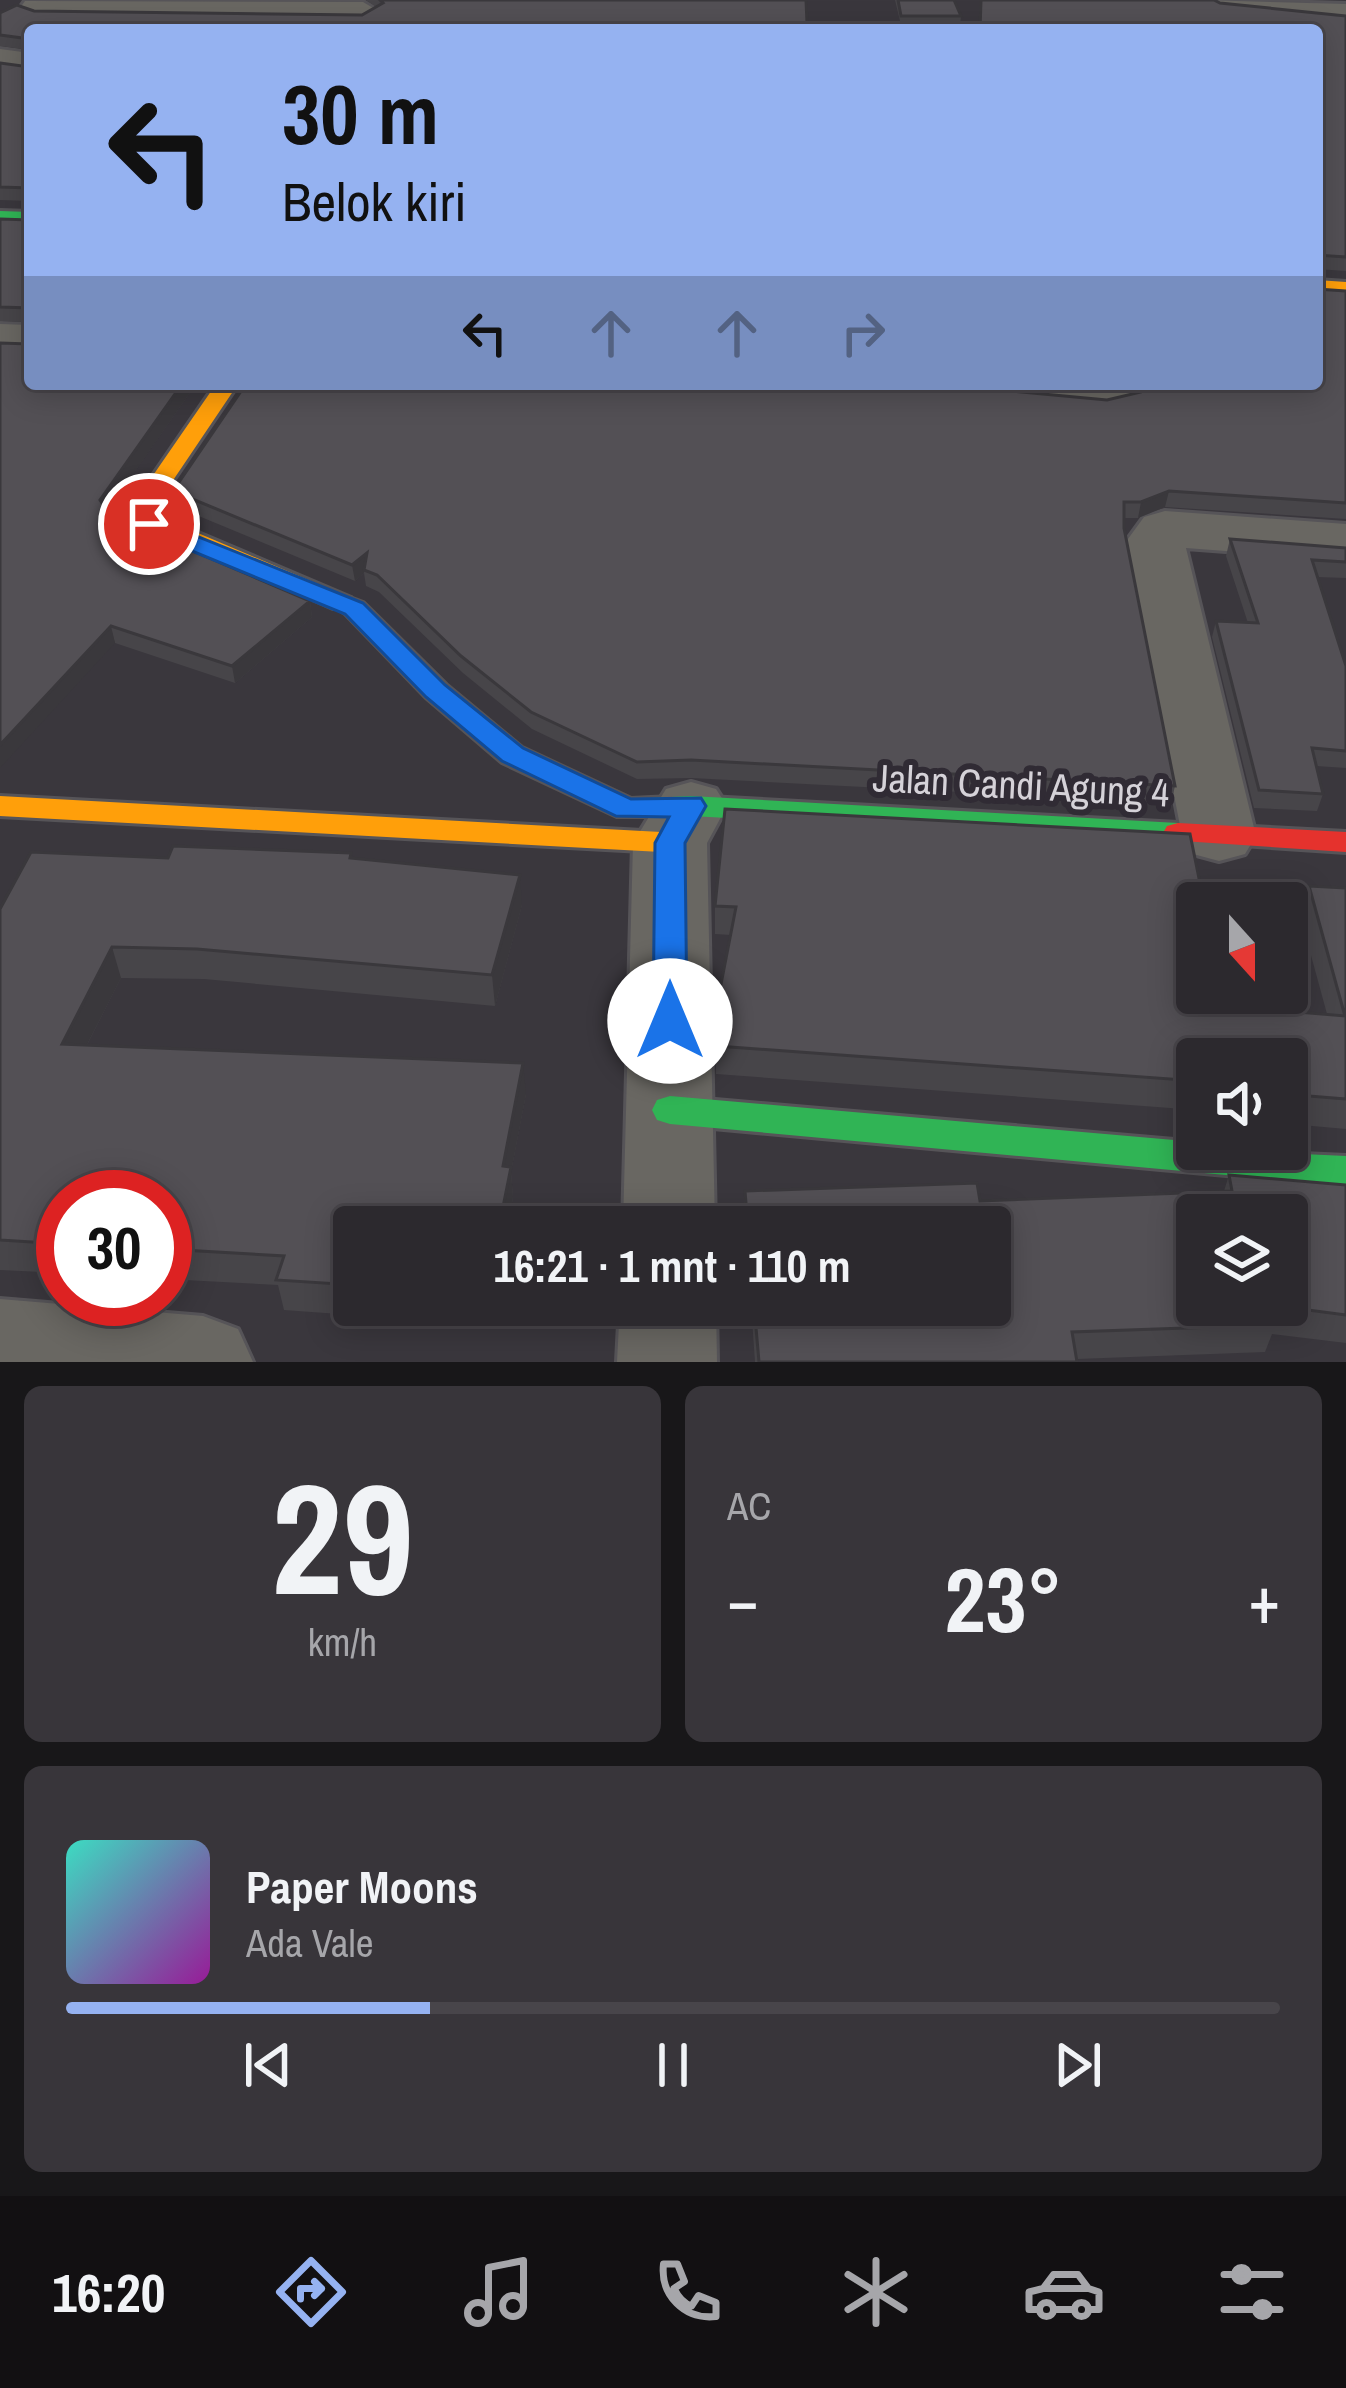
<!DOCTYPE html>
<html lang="id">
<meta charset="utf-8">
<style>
:root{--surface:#2c292e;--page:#38353a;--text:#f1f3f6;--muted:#a6a6aa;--line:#48454a;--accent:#95b2f1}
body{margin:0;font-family:"Archivo Narrow",sans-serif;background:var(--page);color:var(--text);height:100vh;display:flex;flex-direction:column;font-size:45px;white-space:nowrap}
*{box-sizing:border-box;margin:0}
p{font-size:39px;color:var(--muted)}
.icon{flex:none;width:66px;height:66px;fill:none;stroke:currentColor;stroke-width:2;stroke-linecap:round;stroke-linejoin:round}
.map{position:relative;height:1362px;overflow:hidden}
.sheet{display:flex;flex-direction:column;gap:24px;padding:24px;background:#181719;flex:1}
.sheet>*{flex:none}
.banner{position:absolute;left:24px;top:24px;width:1299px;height:366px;border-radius:12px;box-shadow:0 6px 30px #0003,0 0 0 3px var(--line);background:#95b2f1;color:#111;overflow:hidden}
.needle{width:78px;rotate:159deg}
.controls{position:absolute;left:1176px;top:882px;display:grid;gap:24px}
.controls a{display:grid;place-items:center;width:132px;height:132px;border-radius:12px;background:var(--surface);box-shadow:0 6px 30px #0003,0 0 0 3px var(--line);font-size:60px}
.speed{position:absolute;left:36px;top:1170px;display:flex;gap:24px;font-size:60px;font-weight:700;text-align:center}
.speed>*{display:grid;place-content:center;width:156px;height:156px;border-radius:50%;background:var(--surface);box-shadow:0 6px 30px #0003,0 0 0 3px var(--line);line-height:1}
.speed .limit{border:18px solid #d22;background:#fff;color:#111}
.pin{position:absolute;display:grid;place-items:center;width:102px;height:102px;color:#fff;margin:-51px;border:6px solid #fff;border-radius:50%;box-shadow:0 3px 12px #0007}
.me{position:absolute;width:132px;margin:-66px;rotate:0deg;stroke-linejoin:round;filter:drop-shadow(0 0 9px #0008)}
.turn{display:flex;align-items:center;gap:42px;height:252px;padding:0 60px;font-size:54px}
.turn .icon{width:156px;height:156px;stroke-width:2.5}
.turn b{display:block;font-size:84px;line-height:102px}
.lanes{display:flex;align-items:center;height:114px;padding:0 60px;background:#0003;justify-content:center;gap:60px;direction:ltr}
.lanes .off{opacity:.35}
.big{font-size:90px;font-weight:700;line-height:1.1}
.sheet .card{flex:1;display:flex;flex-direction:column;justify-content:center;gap:18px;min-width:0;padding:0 42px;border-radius:18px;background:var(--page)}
.sheet .dial{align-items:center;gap:0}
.dial b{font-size:156px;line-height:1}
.song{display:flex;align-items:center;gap:36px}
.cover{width:144px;height:144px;border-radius:18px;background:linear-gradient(135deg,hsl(170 70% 55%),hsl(300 70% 35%))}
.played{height:12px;border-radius:6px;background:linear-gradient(90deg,var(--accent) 30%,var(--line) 30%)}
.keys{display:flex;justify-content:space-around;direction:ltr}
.heat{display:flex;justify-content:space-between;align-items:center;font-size:66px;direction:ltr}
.sheet .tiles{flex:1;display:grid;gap:24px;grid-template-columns:1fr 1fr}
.card:last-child{grid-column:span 2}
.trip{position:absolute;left:333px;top:1206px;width:678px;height:120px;border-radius:12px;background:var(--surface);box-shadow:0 6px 30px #0003,0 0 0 3px var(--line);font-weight:700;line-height:120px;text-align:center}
.menu{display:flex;height:192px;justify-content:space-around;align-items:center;background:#121012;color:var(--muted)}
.menu .icon{width:84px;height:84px}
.menu .on{color:var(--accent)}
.menu b{font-size:54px;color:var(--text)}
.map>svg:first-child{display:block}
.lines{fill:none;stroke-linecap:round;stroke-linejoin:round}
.street-casing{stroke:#565458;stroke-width:6}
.fast-casing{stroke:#565458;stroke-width:6}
.slow-casing{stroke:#565458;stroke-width:6}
.jam-casing{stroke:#565458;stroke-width:6}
.street{fill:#696762;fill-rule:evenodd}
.fast{fill:#30b455;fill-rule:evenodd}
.slow{fill:#ff9f0a;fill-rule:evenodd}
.jam{fill:#e5322d;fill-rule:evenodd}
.wall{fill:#474549}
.shaded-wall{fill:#3a383c}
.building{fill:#535055;stroke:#3a383c;stroke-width:3}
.route{fill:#1a73e8;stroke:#114b97;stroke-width:3}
.labels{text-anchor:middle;stroke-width:12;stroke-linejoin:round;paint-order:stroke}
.street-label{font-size:39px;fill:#d5d2d8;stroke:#302b34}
</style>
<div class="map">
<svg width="1346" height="1362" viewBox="0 0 1346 1362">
<rect width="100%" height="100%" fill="#3a373d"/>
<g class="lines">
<defs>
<path id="street" d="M1202,0L1346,4V24L1218,10Z
M25,1L363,2L380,12L363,22L37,18L20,8Z
M0,49L30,53V75L0,71Z
M0,324L30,325V355L0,354Z
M953,384H1147L1137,403L1105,411L979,399L961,395Z
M1165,511L1346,524V560L1186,548L1256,836L1245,854L1219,861L1193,854L1182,836L1125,543L1144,517Z
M691,782L716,789L727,806L707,843L715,1227H623L633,843L666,789Z
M0,1299L203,1316L238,1329L253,1362H0Z
M620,1305H716L717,1362H617Z"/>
<path id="fast" d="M0,211L30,212V222L0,221Z
M342,595L363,603L446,685L522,748L631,799L691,796L1178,823L1189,826L1193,833L1189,840L1178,843L691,816H617L502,762L426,697L345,613L329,603L333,598Z
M670,1096L1197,1142V1149L1346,1156V1186L670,1124L657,1120L652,1110L657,1100Z"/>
<path id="slow" d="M1317,280L1346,282V294L1317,292Z
M216,384H238L151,513L351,598L355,603L351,608H333L125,516Z
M0,796L661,832L672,835L676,842L672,849L661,852L0,816Z"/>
<path id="jam" d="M1178,823L1346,832V852L1167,840L1163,833L1167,826Z"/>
</defs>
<use href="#street" class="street-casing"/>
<use href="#fast" class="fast-casing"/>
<use href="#slow" class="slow-casing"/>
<use href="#jam" class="jam-casing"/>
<use href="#street" class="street"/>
<use href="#fast" class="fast"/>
<use href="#slow" class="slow"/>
<use href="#jam" class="jam"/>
</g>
<path class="wall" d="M366,0H806L807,30H30V50L0,46V13L34,11L362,15L376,7Z
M895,0H954L961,16L960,26L901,25Z
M980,0H1214L1220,3L1346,16V271L1317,269V289L1346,291V519L1165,507L1138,518H1124V528L1175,786L1171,803L691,778L637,779L532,729L463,673L379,592L366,586L364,573L355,581L177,507L173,491L980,388L1107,400L1141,392L1317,30H979Z
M0,63L30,67V201L0,200Z
M0,219L196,384L107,511L111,516L310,601L312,617L235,683L115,643L29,344L30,322L0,321Z
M1230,539L1346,548V578L1317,577L1346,666V768L1316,766L1323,794L1317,811L1254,808L1212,637L1216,621L1248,623L1226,556Z
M725,809L1226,1006L1327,1014L1300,915L1309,886L1346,888V1129L1290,1124L1287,1132V1059H1197V1110L716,1074V1010L731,935L715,934V906Z
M351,853L352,859L522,905L495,1006L204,979L121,978L87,1045L526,1094L511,1172L513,1197L508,1227H354V1305H494L490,1325L284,1310L278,1285L165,1279V1197H63V1273L0,1270V909L168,858Z
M1229,1175L1346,1185V1343L1272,1334L1265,1352L1077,1359V1362H755L751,1305H990V1227H744L745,1191L980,1201L1224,1191Z"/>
<path class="shaded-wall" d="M182,384H196L104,516L100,500Z
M1169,491L1165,507L1138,518L1141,502Z
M367,553L364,573L355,581L352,565Z
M310,601L312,617L235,683L232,666Z
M111,626L115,643L0,768V745Z
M520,875L522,905L495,1006L492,975Z
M112,947L121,978L72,1074L62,1044Z
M523,1063L526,1094L511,1172L513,1197L508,1227H499L503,1166Z
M488,1305H494L490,1325Z"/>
<path class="building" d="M380,0H806L807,23H791L790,30H30V39L0,35V13L17,5L34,11L362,15L383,3Z
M898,0H954L961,16H901Z
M981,0H1214L1220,3L1346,16V257L1317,255V289L1346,291V503L1169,491L1141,502H1124V528L1175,786L691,760L637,762L531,712L461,656L377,575L364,570L367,553L352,565L173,491L246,384H964L980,388L1107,400L1141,392L1146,384H1317V30H980Z
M0,63L30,67V188L0,187Z
M30,204V384H182L100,500L111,516L310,601L232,666L111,626L0,745V343L29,344L30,308L0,307V219L30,220Z
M1230,539L1346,548V562L1312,560L1346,666V751L1312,748L1323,794L1259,790L1216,621L1258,623Z
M725,809L1190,834L1204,903H1197V993H1224L1226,1006L1345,1016L1309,886L1346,888V1099L1297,1095L1292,1100V1116H1287V1059H1197V1081L717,1046L716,1010L736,907L715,906Z
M173,846L351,853L350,858L520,875L492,975L197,949L112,947L62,1044L523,1063L503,1166L511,1167L499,1227H354V1285L276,1280L284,1256L165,1249V1197H63V1244L0,1240V909L31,852L168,858Z
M1229,1175L1346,1185V1315L1270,1305H1287V1215H1197V1305H1268L1275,1325L1072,1332L1077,1362H759L754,1305H990V1227H748L745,1191L977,1183L980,1201L1232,1191Z"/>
<path class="route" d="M149,517L363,603L445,685L523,748L631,799L701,798L706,806L685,843L687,1021L682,1030L670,1034L658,1030L653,1021L655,843L669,817L616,816L502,761L426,697L345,614L141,530V519Z"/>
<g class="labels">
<g class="street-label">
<text transform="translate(1021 785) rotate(3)" y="14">Jalan Candi Agung 4</text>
</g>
</g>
</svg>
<div class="controls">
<a><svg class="needle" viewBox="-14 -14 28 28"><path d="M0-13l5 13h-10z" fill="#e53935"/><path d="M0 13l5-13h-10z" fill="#a6a6aa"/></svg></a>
<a><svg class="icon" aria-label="sound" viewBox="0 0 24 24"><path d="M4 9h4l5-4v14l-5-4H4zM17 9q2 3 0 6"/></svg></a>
<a><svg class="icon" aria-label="layers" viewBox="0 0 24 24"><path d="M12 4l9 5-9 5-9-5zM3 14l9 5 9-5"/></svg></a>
</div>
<div class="speed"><div class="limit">30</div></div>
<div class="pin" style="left:149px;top:524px;background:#d93025"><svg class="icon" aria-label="arrive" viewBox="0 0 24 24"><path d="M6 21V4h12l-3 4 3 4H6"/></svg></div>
<svg class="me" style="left:670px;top:1021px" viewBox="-20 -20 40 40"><circle r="19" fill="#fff"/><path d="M0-13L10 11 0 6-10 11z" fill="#1a73e8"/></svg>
<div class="trip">16:21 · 1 mnt · 110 m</div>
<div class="banner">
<div class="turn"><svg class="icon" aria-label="left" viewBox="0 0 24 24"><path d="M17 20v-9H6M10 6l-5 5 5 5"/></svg><div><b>30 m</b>Belok kiri</div></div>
<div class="lanes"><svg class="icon" aria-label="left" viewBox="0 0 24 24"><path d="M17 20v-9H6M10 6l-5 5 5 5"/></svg><svg class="icon off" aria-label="ahead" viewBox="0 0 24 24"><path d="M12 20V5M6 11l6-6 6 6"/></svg><svg class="icon off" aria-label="ahead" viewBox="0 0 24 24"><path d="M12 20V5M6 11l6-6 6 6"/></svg><svg class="icon off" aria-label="right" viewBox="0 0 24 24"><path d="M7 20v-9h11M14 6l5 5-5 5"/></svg></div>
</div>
</div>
<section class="sheet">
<div class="tiles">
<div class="card dial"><b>29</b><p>km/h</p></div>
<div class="card"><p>AC</p>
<div class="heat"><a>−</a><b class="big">23°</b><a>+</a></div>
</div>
<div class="card">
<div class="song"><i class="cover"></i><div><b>Paper Moons</b><p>Ada Vale</p></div></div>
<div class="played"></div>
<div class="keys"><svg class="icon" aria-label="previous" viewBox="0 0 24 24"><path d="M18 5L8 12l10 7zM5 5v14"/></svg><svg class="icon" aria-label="pause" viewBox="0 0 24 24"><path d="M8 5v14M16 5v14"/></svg><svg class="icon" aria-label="next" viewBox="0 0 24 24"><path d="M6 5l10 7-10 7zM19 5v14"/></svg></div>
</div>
</div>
</section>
<nav class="menu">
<b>16:20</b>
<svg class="icon on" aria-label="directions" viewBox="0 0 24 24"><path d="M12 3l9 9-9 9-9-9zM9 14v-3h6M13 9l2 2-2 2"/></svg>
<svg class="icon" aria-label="music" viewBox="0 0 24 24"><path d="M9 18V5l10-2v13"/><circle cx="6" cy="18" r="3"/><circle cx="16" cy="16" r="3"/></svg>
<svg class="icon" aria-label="phone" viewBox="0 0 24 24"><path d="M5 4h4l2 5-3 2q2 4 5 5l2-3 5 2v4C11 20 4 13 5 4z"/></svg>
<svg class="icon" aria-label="climate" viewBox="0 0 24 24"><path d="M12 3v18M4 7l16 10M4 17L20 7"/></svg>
<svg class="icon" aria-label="car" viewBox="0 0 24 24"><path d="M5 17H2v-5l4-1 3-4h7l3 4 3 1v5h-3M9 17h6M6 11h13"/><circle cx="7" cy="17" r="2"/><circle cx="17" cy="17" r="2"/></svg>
<svg class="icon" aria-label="filters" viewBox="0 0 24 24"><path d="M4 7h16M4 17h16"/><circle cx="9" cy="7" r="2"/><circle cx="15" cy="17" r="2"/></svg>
</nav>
